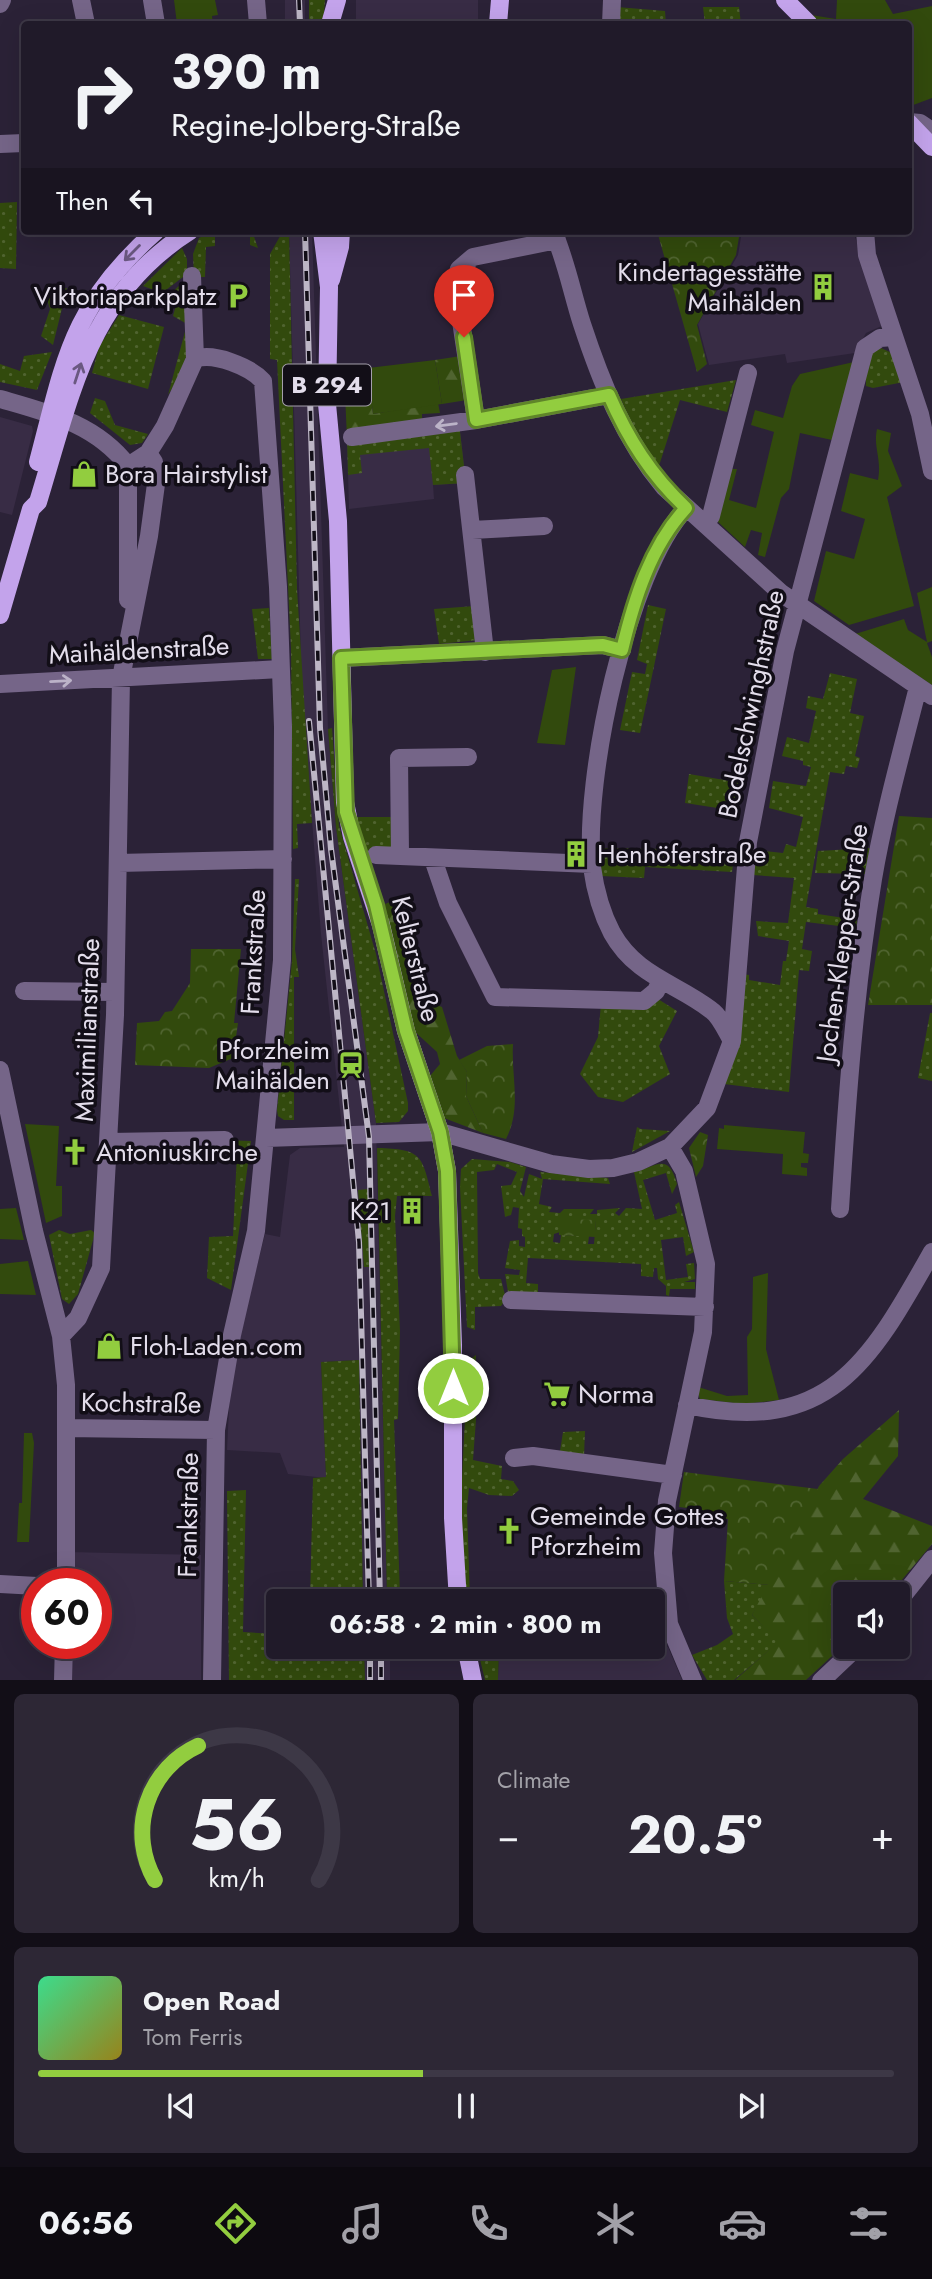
<!DOCTYPE html>
<meta charset="utf-8">
<style>
:root{--surface:#201a29;--page:#2d2735;--text:#f1f3f6;--muted:#a2a1a8;--line:#3d3846;--accent:#92cd3f}
body{margin:0;font-family:Jost,sans-serif;background:var(--page);color:var(--text);height:100vh;display:flex;flex-direction:column;font-size:26px;white-space:nowrap}
*{box-sizing:border-box;margin:0}
p{font-size:23px;color:var(--muted)}
.icon{flex:none;width:38px;height:38px;fill:none;stroke:currentColor;stroke-width:2;stroke-linecap:round;stroke-linejoin:round}
.map{position:relative;height:1680px;overflow:hidden}
.details{display:flex;flex-direction:column;gap:14px;padding:14px;background:#120e17;flex:1}
.details>*{flex:none}
.banner{position:absolute;left:21px;top:21px;width:891px;height:214px;border-radius:7px;box-shadow:0 7px 28px #0002,0 0 0 2px var(--line);background:#201a29;color:var(--text);overflow:hidden}
.controls{position:absolute;left:833px;top:1582px;display:grid;gap:14px}
.controls a{display:grid;place-items:center;width:77px;height:77px;border-radius:7px;background:var(--surface);box-shadow:0 7px 28px #0002,0 0 0 2px var(--line);font-size:35px}
.speed{position:absolute;left:21px;top:1568px;display:flex;gap:14px;font-size:35px;font-weight:700;text-align:center}
.speed>*{display:grid;place-content:center;width:91px;height:91px;border-radius:50%;background:var(--surface);box-shadow:0 7px 28px #0002,0 0 0 2px var(--line);line-height:1}
.speed .limit{border:10px solid #d22;background:#fff;color:#111}
.pin{position:absolute;display:grid;place-items:center;width:60px;height:60px;color:#fff;margin:-72px -30px;border-radius:50% 50% 50% 0;rotate:-45deg;box-shadow:0 0 7px #0007}
.pin .icon{rotate:45deg}
.me{position:absolute;width:77px;margin:-38px;rotate:0deg;stroke-linejoin:round;filter:drop-shadow(0 0 5px #0008)}
.turn{display:flex;align-items:center;gap:24px;height:147px;padding:0 35px;font-size:32px}
.turn .icon{width:91px;height:91px;stroke-width:2.5}
.turn b{display:block;font-size:49px;line-height:60px}
.then{display:flex;align-items:center;height:66px;padding:0 35px;background:#0003;gap:14px;font-size:26px}
.big{font-size:52px;font-weight:700;line-height:1.1}
.details .widget{flex:1;display:flex;flex-direction:column;justify-content:center;gap:10px;min-width:0;padding:0 24px;border-radius:10px;background:var(--page)}
.details .dial{align-items:center;gap:0}
.dial svg{height:182px;overflow:visible;fill:none;stroke:var(--line);stroke-width:7;stroke-linecap:round;text-anchor:middle}
.dial text{fill:var(--text);stroke:none}
.song{display:flex;align-items:center;gap:21px}
.cover{width:84px;height:84px;border-radius:10px;background:linear-gradient(135deg,hsl(150 70% 55%),hsl(50 70% 35%))}
.played{height:7px;border-radius:4px;background:linear-gradient(90deg,var(--accent) 45%,var(--line) 45%)}
.keys{display:flex;justify-content:space-around;direction:ltr}
.heat{display:flex;justify-content:space-between;align-items:center;font-size:38px;direction:ltr}
.details .tiles{flex:1;display:grid;gap:14px;grid-template-columns:1fr 1fr}
.widget:last-child{grid-column:span 2}
.trip{position:absolute;left:266px;top:1589px;width:399px;height:70px;border-radius:7px;background:var(--surface);box-shadow:0 7px 28px #0002,0 0 0 2px var(--line);font-weight:700;line-height:70px;text-align:center}
.tab-bar{display:flex;height:112px;justify-content:space-around;align-items:center;background:#0d0a10;color:var(--muted)}
.tab-bar .icon{width:49px;height:49px}
.tab-bar .on{color:var(--accent)}
.tab-bar b{font-size:32px;color:var(--text)}
.map>svg:first-child{display:block}
.built{fill:#382c45}
.grass{fill:url(#grass-dots);fill-rule:evenodd}
.forest{fill:url(#forest-firs)}
.park{fill:url(#park-crowns)}
.garden{fill:#324a0d}
.lines{fill:none;stroke-linecap:round;stroke-linejoin:round}
.minor{stroke:#756588;stroke-width:18}
.major{stroke:#c3a3eb;stroke-width:18}
.rail-casing{stroke:#bdb6c6;stroke-width:6}
.rail{stroke:#120e17;stroke-width:3.5;stroke-dasharray:10;stroke-linecap:butt}
.oneway{stroke:#6a5881}
.oneway2{stroke:#bcb3c8}
.route-casing{stroke:#5f8529;stroke-width:18}
.route{stroke:#92cd3f;stroke-width:12}
.labels{text-anchor:middle;stroke-width:7;stroke-linejoin:round;paint-order:stroke}
.shield{fill:#120e17;stroke:#a49fab;stroke-width:2}
.shield-label{font-size:24px;font-weight:bold;fill:#e3ddeb}
.poi-label{font-size:26px;fill:#e3ddeb;stroke:#120e17;text-anchor:start}
.street-label{font-size:26px;fill:#e3ddeb;stroke:#120e17}
</style>
<div class="map">
<svg width="932" height="1681" viewBox="0 0 932 1681">
<defs>
<pattern id="grass-dots" width="8" height="8" patternUnits="userSpaceOnUse" patternTransform="scale(1.75)"><rect width="8" height="8" fill="#324a0d"/><path d="M2 2h.1M6 6h.1" fill="none" stroke="#506430" stroke-width="1.8" stroke-linecap="round"/></pattern>
<pattern id="forest-firs" width="22" height="20" patternUnits="userSpaceOnUse" patternTransform="scale(1.75)"><rect width="22" height="20" fill="#324a0d"/><path d="M5 1l3.5 6h-7zM16 11l3.5 6h-7z" fill="#506430"/></pattern>
<pattern id="park-crowns" width="20" height="18" patternUnits="userSpaceOnUse" patternTransform="scale(1.75)"><rect width="20" height="18" fill="#324a0d"/><path d="M2 6a3 3 0 1 1 6 0M12 15a3 3 0 1 1 6 0" fill="none" stroke="#506430"/></pattern>
</defs>
<rect width="100%" height="100%" fill="#2b2237"/>
<path class="built" d="M285,0H305V24H285Z
M356,0H478V24H356Z
M289,231H312L328,729L336,827L376,1123L387,1601H363L359,1360L321,1362L326,1478L288,1474L280,1453L227,1450L230,1387L244,1318L265,1234L280,1237L290,1155L300,1148L344,1147L321,934L302,694Z
M742,231H853L884,325L866,333L855,353L787,363L785,354L709,365L698,324L738,255Z
M0,417L32,426L33,431L12,515L0,512Z
M459,423L466,483L433,485L434,499L349,509L347,438Z
M68,1552L201,1555V1680L61,1681L63,1643H96V1584H66Z
M653,1644L668,1647L682,1680H498L499,1647Z
M364,1647H390V1680H365Z"/>
<path class="grass" d="M309,0H325L323,24H309Z
M617,7L665,11L666,24H615Z
M703,7H739L741,24H705Z
M17,202L16,269L0,268V203Z
M213,231H252L258,248L250,245V236L215,237V246L206,247L205,277H194L193,254L199,238Z
M283,231H289L297,589L312,823L297,824L298,848L293,849L291,648L277,360L270,359V254Z
M182,248L187,259V274L162,293L143,286Z
M185,280L188,362L168,395L187,324L173,316L176,305L163,301Z
M67,288L53,345L41,336L50,309L47,300L59,289Z
M119,315L164,327L148,389L92,373L99,347Z
M881,348L894,354L904,382L873,388L866,386V369L871,353Z
M52,352L37,390L0,382V364L20,371L24,356Z
M736,380L727,412L680,400L658,469L637,436L621,399Z
M95,398L105,401L115,425L148,434L142,443L130,445L90,413Z
M459,423L466,483L433,485L429,448L360,455L362,473L348,475L347,438Z
M648,605L666,609L640,733L620,730L632,672L645,674L647,664L637,660Z
M475,606L478,640L439,644L434,609Z
M269,608L272,659H258L252,609Z
M830,673L857,679L850,713L864,716L855,756L860,758L857,768L846,766L844,774L830,772L806,907L818,909V914L857,920L856,928L806,922L802,949L812,951L809,971L799,970L789,1092L724,1084L742,974L749,975V980L780,985L783,961H786L789,941L758,936L756,921L788,923L794,878L753,875L755,850L783,853L786,844L796,847L803,817L769,808L773,781L806,786L811,767L803,765V761L782,756L787,737L809,743L816,711L806,708L808,696L823,699Z
M332,728L339,826L376,954L408,1103V1111L399,1122L376,1123L336,827L328,729Z
M689,774L742,783L737,811L685,803Z
M357,817H400V854L364,856L355,827Z
M600,848L735,850L732,872L645,867L644,878L601,876Z
M870,848L865,874L815,873L818,851Z
M295,879H299L295,949L299,977H294V1120H284L278,1116L277,1110L292,961Z
M658,999L677,1011L659,1046L670,1074L623,1102L598,1097L580,1074L598,1037L601,1004Z
M930,1013H932V1081L918,1078Z
M637,1127L641,1129L670,1131L632,1152Z
M221,1140L251,1141L231,1290L207,1278L209,1237L233,1236L237,1152L223,1150Z
M377,1148C422,1149 422,1155 432,1196H397L395,1216L400,1331L398,1419L394,1420L400,1595L387,1598Z
M472,1159L510,1162L526,1167L520,1191L524,1197L529,1174L542,1179L540,1172L608,1178L610,1184L543,1179L539,1204L552,1207L549,1212L560,1213L564,1209H594L590,1214H597V1210L620,1208L615,1213L619,1216L626,1208L642,1209L634,1172C658,1166 668,1152 677,1184L672,1194L666,1173L643,1180L655,1220L677,1213L675,1205L679,1202L694,1252L686,1256L683,1237L661,1240L666,1280L688,1277L686,1264L694,1263L695,1279L684,1282H695V1289H670L669,1296L666,1295V1286L658,1279L657,1268H654L653,1277L641,1276V1264L528,1258L526,1283L538,1284V1292H508L505,1274L519,1275L520,1270L505,1268L510,1241L519,1240V1246L525,1247V1237L522,1236V1229L518,1228L519,1208L513,1207L511,1215L505,1217L501,1186L511,1185L517,1172L497,1164L494,1170L477,1172L478,1273L480,1279H501L506,1299L501,1306L475,1307V1330L467,1327L460,1187L461,1169ZM596,1220L594,1244H588L589,1236L561,1235L560,1243L553,1242L554,1234Z
M368,1189L369,1267H364L358,1190Z
M59,1230L70,1234L91,1230L95,1233L78,1294L69,1304L62,1299L49,1235Z
M476,1355V1420L473,1460L502,1466L501,1479L513,1481L519,1490L512,1496L489,1495L469,1488L467,1508L470,1601H465C456,1524 465,1446 467,1369L469,1360Z
M359,1360L363,1601H310L313,1478L326,1477L321,1362Z
M585,1431L584,1456L560,1451L563,1432Z
M246,1490L243,1632L278,1634V1647H364L365,1680H229L227,1491Z
M724,1581L770,1585L752,1615L779,1642L734,1680H707L692,1655L717,1645L733,1634L727,1618Z
M477,1647H499L498,1680H485Z"/>
<path class="forest" d="M461,356L467,400L442,404L435,360Z
M368,368L373,414L438,403L440,413L422,414V428L347,438L344,371Z
M393,901L405,910L402,935L407,938L411,958L431,1003L442,1007L457,1056L467,1072L466,1096L483,1133L444,1118L429,1077L440,1064L437,1052L413,1030L382,905Z
M899,1410L898,1456L863,1499L932,1526V1544L890,1594H845V1644L806,1680L734,1681L778,1642L752,1615L819,1486L843,1459Z"/>
<path class="park" d="M657,231H740L736,255L697,325L707,364L697,372Z
M899,816L932,818V1005H868Z
M191,949H241L234,1023H238L233,1058L209,1068L135,1065L137,1023L159,1021L165,1012L172,1011L190,983Z
M513,1044C511,1077 522,1108 506,1139L483,1133L466,1096L467,1072L459,1060L487,1046Z
M700,1132L708,1135L703,1166L696,1177L689,1148Z
M559,1219L596,1220L595,1237L559,1235Z
M684,1472L818,1489L770,1585L724,1581L728,1519L695,1515V1509L679,1507Z"/>
<path class="garden" d="M174,0H215L218,15L212,16L213,24H177Z
M837,0H885L893,14L932,6V98L908,107V24H821L811,15L836,19Z
M435,360L442,404L373,414L368,368Z
M854,362L832,440L800,433L789,489L781,498L765,557L758,555L762,533L751,530L745,547L716,520L730,469H737L729,500L756,508L774,432L751,425L755,410L783,418L792,386L800,374Z
M877,429L891,433L888,451L902,486L887,497L914,606L849,625L814,601L826,551L854,559L865,519L841,511L850,473L878,480C882,458 873,448 877,429Z
M932,587V641L927,643L932,657V685L855,634L904,619L908,630L927,642L917,593Z
M576,667L565,745L537,743L552,670Z
M25,1124L59,1126L56,1186H62V1216L46,1223Z
M724,1125L805,1132L803,1153L809,1154L808,1163H801V1167L807,1168V1176L782,1174L783,1154L717,1149L719,1128L724,1129Z
M16,1208L24,1240L0,1239V1209Z
M28,1261L36,1295L0,1294V1264Z
M768,1273L766,1349L779,1400L743,1404L700,1399L695,1386L727,1396L748,1395L747,1337L752,1329L753,1277Z
M24,1433H32L34,1443L29,1542H17L19,1503H22Z"/>
<g class="lines">
<path class="minor" d="M81,0L86,24
M152,0L156,24
M256,0L258,24
M0,4L2,0
M611,24L612,0
M909,122L920,123L932,131
M0,144L24,143
M553,231C566,260 572,293 582,324C601,382 624,439 664,487L781,593L932,696
M865,231L867,255L920,414L932,471
M195,359C214,352 250,367 263,381L278,587L283,727L282,960L256,1231L232,1335L216,1430L212,1681
M0,399C49,413 96,424 128,466
M476,420L455,282L459,269L473,257L557,240
M352,437L476,420L609,395
M465,475L485,652
M686,508C627,571 583,781 592,867C595,889 602,914 612,933C636,976 676,983 711,1010C720,1016 726,1031 732,1041
M705,524L711,516L748,373
M472,530L544,526
M128,600V466L148,453L165,426L195,359L192,276
M341,658L603,645L622,650
M0,684L280,669
M400,854L399,758L468,757
M376,855L592,864
M433,859L448,903L495,997L644,1001L656,991L660,982
M118,863L283,859
M24,991L115,992
M0,1070L34,1231L61,1336L66,1385V1584
M266,1138L440,1132L551,1164L589,1169L613,1168L638,1162L670,1147L707,1108L732,1041L748,842L785,651L865,348L880,338L894,337
M110,1142L225,1140
M670,1147L684,1171L706,1264L703,1332L667,1501L663,1553L669,1624L693,1681
M840,1209C847,1099 855,988 873,879C884,814 902,751 918,687
M511,1300L705,1307
M61,1336L78,1318L101,1268L115,1015L121,678L149,536L156,484L154,462L148,453
M687,1405C829,1436 870,1362 932,1252
M66,1428L216,1430
M514,1458L533,1456L673,1475
M0,1584L37,1586
M898,1602L932,1559
M63,1681L64,1643
M821,1681L857,1647"/>
<path class="major" d="M785,0L809,24
M330,24L337,0
M498,24L500,0
M908,122L932,147
M322,231L329,287L327,404L338,521L345,802L352,837L381,925L406,1031L440,1132L447,1171L453,1345V1518L458,1601
M331,280L340,247L341,231
M38,462C65,360 71,306 156,231
M0,615L31,509L38,502C71,395 88,295 190,231
M466,1647L473,1681"/>
<defs>
<path id="rail" d="M299,0L300,24
M305,231L320,728L331,849L369,1137L380,1601
M309,721L359,1242L369,1601
M370,1647V1681
M381,1647V1681"/>
</defs>
<use href="#rail" class="rail-casing"/>
<use href="#rail" class="rail"/>
</g>
<defs><path id="oneway-shaft" d="M-6 0H5M1.5-3L5.5 0L1.5 3" fill="none" stroke-width="1.6" stroke-linecap="round" stroke-linejoin="round" transform="scale(1.75)"/></defs>
<g class="oneway">
<use href="#oneway-shaft" transform="translate(132 253) rotate(135)"/>
<use href="#oneway-shaft" transform="translate(78 373) rotate(-72)"/>
</g>
<g class="oneway2">
<use href="#oneway-shaft" transform="translate(446 425) rotate(172)"/>
<use href="#oneway-shaft" transform="translate(61 681) rotate(-3)"/>
</g>
<g class="lines">
<defs>
<path id="route" d="M453,1388L447,1171L440,1132L406,1031L376,905L346,812L341,658L603,645L622,650C634,600 650,547 686,508C651,475 628,439 609,395L476,420L464,337"/>
</defs>
<use href="#route" class="route-casing"/>
<use href="#route" class="route"/>
</g>
<defs>
<symbol id="building-bare" viewBox="-9 -9 18 18"><path d="M-4-6H4V6H1V3H-1V6H-4ZM-2.5-4.3h1.7v1.8h-1.7ZM.8-4.3h1.7v1.8H.8ZM-2.5-1h1.7V.8h-1.7ZM.8-1h1.7V.8H.8Z" fill="#92cd3f" stroke="#120e17" stroke-width="2.5" paint-order="stroke"/></symbol>
<symbol id="parking-bare" viewBox="-9 -9 18 18"><path d="M-3.5-5.5H1a3.5 3.5 0 0 1 0 7H-1V5.5H-3.5ZM-1-3.4V-.6H.8a1.4 1.4 0 0 0 0-2.8Z" fill="#92cd3f" stroke="#120e17" stroke-width="2.5" paint-order="stroke"/></symbol>
<symbol id="shop-bare" viewBox="-9 -9 18 18"><path d="M-5-2.5h2.3a2.7 3.5 0 0 1 5.4 0H5L5.5 6h-11ZM-1.5-2.5h3a1.5 2.3 0 0 0-3 0Z" fill="#92cd3f" stroke="#120e17" stroke-width="2.5" paint-order="stroke"/></symbol>
<symbol id="station-bare" viewBox="-9 -9 18 18"><path d="M-3-6H3Q5-6 5-4V2Q5 4 3 4L4.5 6H3L1.5 4h-3L-3 6H-4.5L-3 4Q-5 4-5 2V-4Q-5-6-3-6ZM-3.5-4v3h7v-3ZM-3.5 1v1.5H-2V1ZM2 1v1.5H3.5V1Z" fill="#92cd3f" stroke="#120e17" stroke-width="2.5" paint-order="stroke"/></symbol>
<symbol id="church-bare" viewBox="-9 -9 18 18"><path d="M-1.2-6h2.4v3.5h3.3v2.4h-3.3V6h-2.4V-.1h-3.3v-2.4h3.3Z" fill="#92cd3f" stroke="#120e17" stroke-width="2.5" paint-order="stroke"/></symbol>
<symbol id="supermarket-bare" viewBox="-9 -9 18 18"><path d="M-6-5.5h2.5l.6 2H6L4.5 2H-2.5L-4.4-4H-6ZM-1.5 3.2a1.3 1.3 0 1 0 .1 0ZM3 3.2a1.3 1.3 0 1 0 .1 0Z" fill="#92cd3f" stroke="#120e17" stroke-width="2.5" paint-order="stroke"/></symbol>
</defs>
<g fill-rule="evenodd">
<use href="#building-bare" x="804" y="268" width="38" height="38"/>
<use href="#parking-bare" x="219" y="277" width="38" height="38"/>
<use href="#shop-bare" x="65" y="455" width="38" height="38"/>
<use href="#building-bare" x="557" y="835" width="38" height="38"/>
<use href="#station-bare" x="332" y="1046" width="38" height="38"/>
<use href="#church-bare" x="56" y="1133" width="38" height="38"/>
<use href="#building-bare" x="393" y="1192" width="38" height="38"/>
<use href="#shop-bare" x="90" y="1327" width="38" height="38"/>
<use href="#supermarket-bare" x="538" y="1375" width="38" height="38"/>
<use href="#church-bare" x="490" y="1512" width="38" height="38"/>
</g>
<g class="labels">
<rect class="shield" x="283" y="364.5" width="88" height="41" rx="5"/>
<g class="shield-label">
<text x="327" y="393">B 294</text>
</g>
<g class="poi-label">
<text x="802" y="281" text-anchor="end">Kindertagesstätte<tspan x="802" dy="30">Maihälden</tspan></text>
<text x="217" y="305" text-anchor="end">Viktoriaparkplatz</text>
<text x="105" y="483">Bora Hairstylist</text>
<text x="597" y="863">Henhöferstraße</text>
<text x="330" y="1059" text-anchor="end">Pforzheim<tspan x="330" dy="30">Maihälden</tspan></text>
<text x="96" y="1161">Antoniuskirche</text>
<text x="391" y="1220" text-anchor="end">K21</text>
<text x="130" y="1355">Floh-Laden.com</text>
<text x="578" y="1403">Norma</text>
<text x="530" y="1525">Gemeinde Gottes<tspan x="530" dy="30">Pforzheim</tspan></text>
</g>
<g class="street-label">
<text transform="translate(139 650) rotate(-3)" y="9">Maihäldenstraße</text>
<text transform="translate(751 704) rotate(-78)" y="9">Bodelschwinghstraße</text>
<text transform="translate(842 943) rotate(-82)" y="9">Jochen-Klepper-Straße</text>
<text transform="translate(253 952) rotate(-87)" y="9">Frankstraße</text>
<text transform="translate(416 959) rotate(76)" y="9">Kelterstraße</text>
<text transform="translate(87 1030) rotate(-88)" y="9">Maximilianstraße</text>
<text transform="translate(141 1403) rotate(1)" y="9">Kochstraße</text>
<text transform="translate(188 1515) rotate(-89)" y="9">Frankstraße</text>
</g>
</g>
</svg>
<div class="controls">
<a><svg class="icon" aria-label="sound" viewBox="0 0 24 24"><path d="M4 9h4l5-4v14l-5-4H4zM17 9q2 3 0 6"/></svg></a>
</div>
<div class="speed"><div class="limit">60</div></div>
<div class="pin" style="left:464px;top:337px;background:#d93025"><svg class="icon" aria-label="arrive" viewBox="0 0 24 24"><path d="M6 21V4h12l-3 4 3 4H6"/></svg></div>
<svg class="me" style="left:453px;top:1388px" viewBox="-20 -20 40 40"><circle r="17" fill="#92cd3f" stroke="#fff" stroke-width="3"/><path d="M0-11L8 9 0 5-8 9z" fill="#fff"/></svg>
<div class="trip">06:58 · 2 min · 800 m</div>
<div class="banner">
<div class="turn"><svg class="icon" aria-label="right" viewBox="0 0 24 24"><path d="M7 20v-9h11M14 6l5 5-5 5"/></svg><div><b>390 m</b>Regine-Jolberg-Straße</div></div>
<div class="then">Then<svg class="icon" aria-label="left" viewBox="0 0 24 24"><path d="M17 20v-9H6M10 6l-5 5 5 5"/></svg></div>
</div>
</div>
<section class="details">
<div class="tiles">
<div class="widget dial"><svg viewBox="0 0 100 80">
<path d="M14 69A42 42 0 1 1 86 69"/>
<path d="M14 69A42 42 0 0 1 33 10" stroke="#92cd3f"/>
<text x="50" y="56" font-size="32" font-weight="700">56</text>
<text x="50" y="72" font-size="11">km/h</text>
</svg></div>
<div class="widget"><p>Climate</p>
<div class="heat"><a>−</a><b class="big">20.5°</b><a>+</a></div>
</div>
<div class="widget">
<div class="song"><i class="cover"></i><div><b>Open Road</b><p>Tom Ferris</p></div></div>
<div class="played"></div>
<div class="keys"><svg class="icon" aria-label="previous" viewBox="0 0 24 24"><path d="M18 5L8 12l10 7zM5 5v14"/></svg><svg class="icon" aria-label="pause" viewBox="0 0 24 24"><path d="M8 5v14M16 5v14"/></svg><svg class="icon" aria-label="next" viewBox="0 0 24 24"><path d="M6 5l10 7-10 7zM19 5v14"/></svg></div>
</div>
</div>
</section>
<nav class="tab-bar">
<b>06:56</b>
<svg class="icon on" aria-label="directions" viewBox="0 0 24 24"><path d="M12 3l9 9-9 9-9-9zM9 14v-3h6M13 9l2 2-2 2"/></svg>
<svg class="icon" aria-label="music" viewBox="0 0 24 24"><path d="M9 18V5l10-2v13"/><circle cx="6" cy="18" r="3"/><circle cx="16" cy="16" r="3"/></svg>
<svg class="icon" aria-label="phone" viewBox="0 0 24 24"><path d="M5 4h4l2 5-3 2q2 4 5 5l2-3 5 2v4C11 20 4 13 5 4z"/></svg>
<svg class="icon" aria-label="climate" viewBox="0 0 24 24"><path d="M12 3v18M4 7l16 10M4 17L20 7"/></svg>
<svg class="icon" aria-label="car" viewBox="0 0 24 24"><path d="M5 17H2v-5l4-1 3-4h7l3 4 3 1v5h-3M9 17h6M6 11h13"/><circle cx="7" cy="17" r="2"/><circle cx="17" cy="17" r="2"/></svg>
<svg class="icon" aria-label="filters" viewBox="0 0 24 24"><path d="M4 7h16M4 17h16"/><circle cx="9" cy="7" r="2"/><circle cx="15" cy="17" r="2"/></svg>
</nav>
